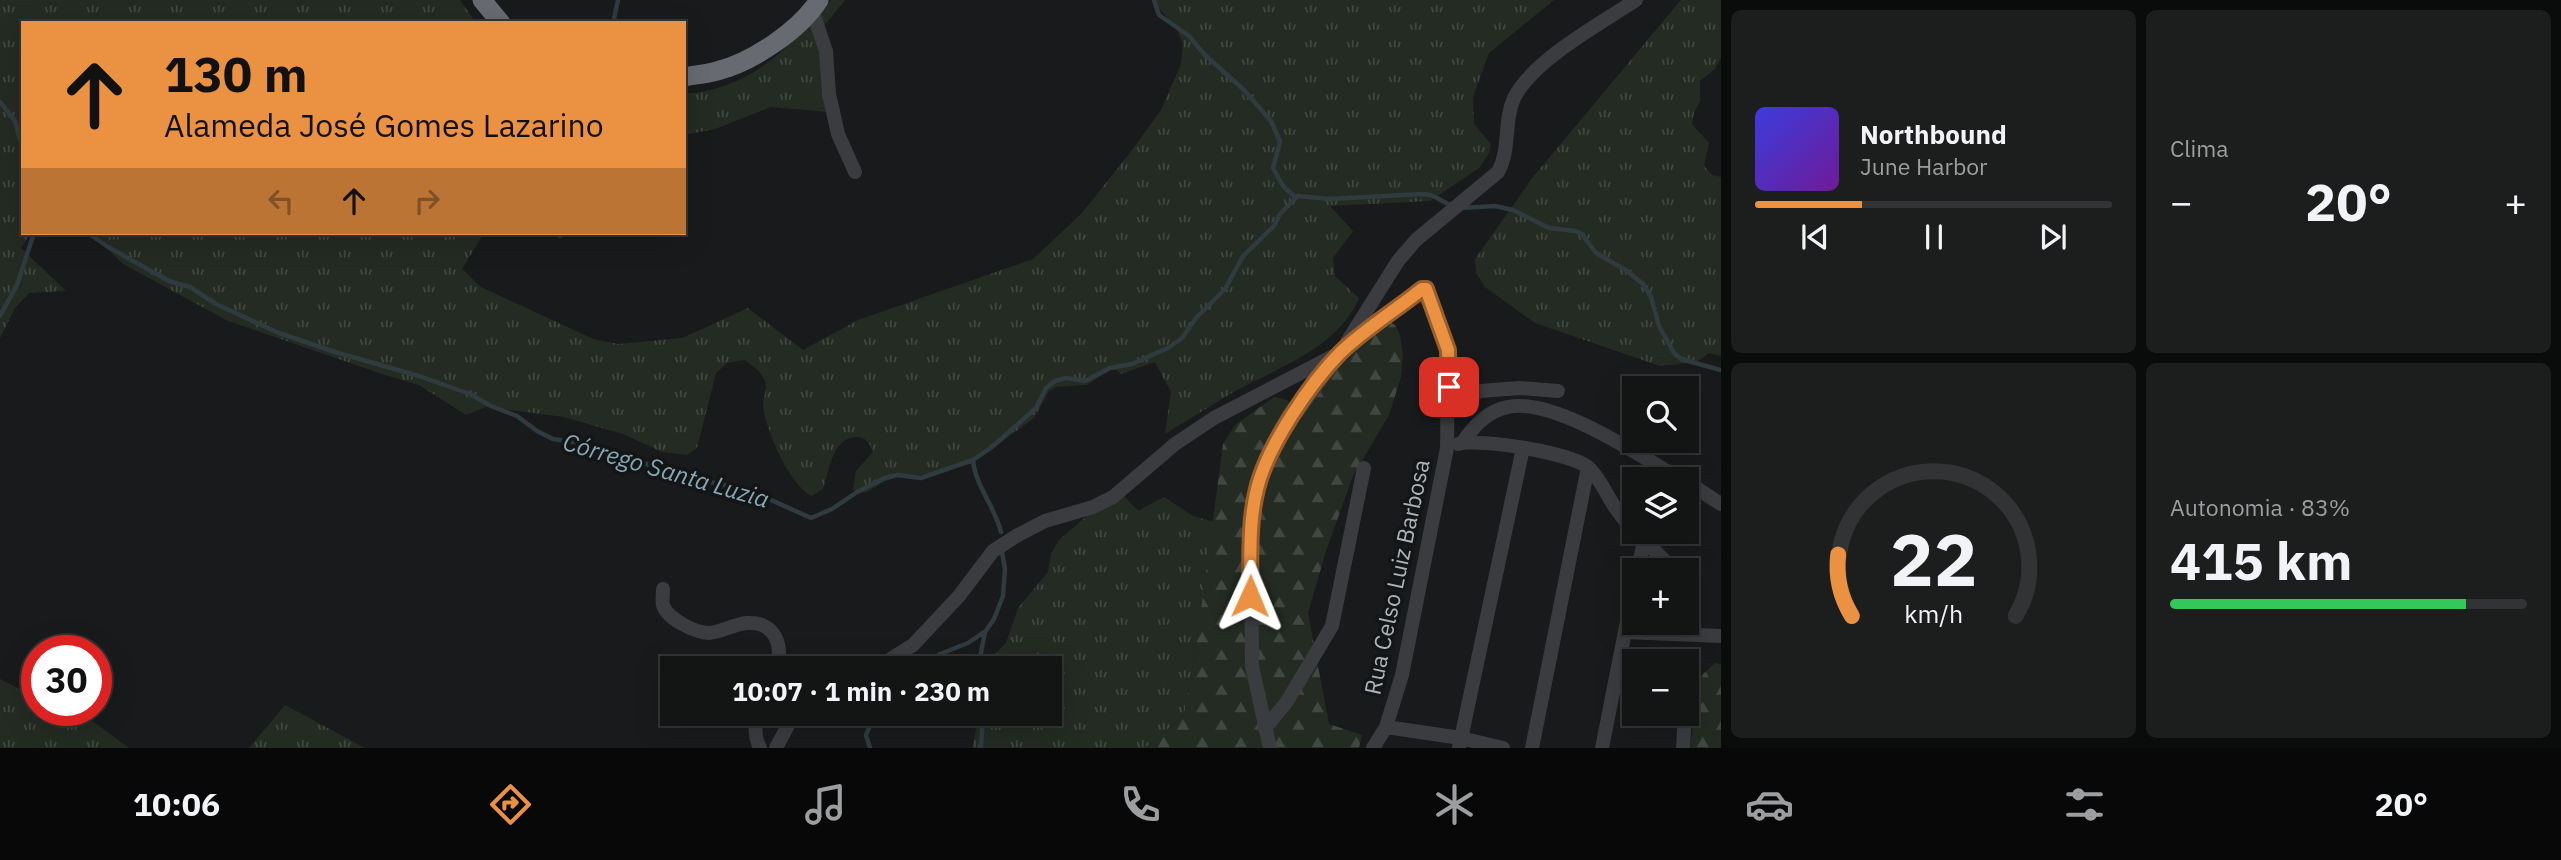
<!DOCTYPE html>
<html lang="pt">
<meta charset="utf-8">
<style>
:root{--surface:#131414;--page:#1c1d1d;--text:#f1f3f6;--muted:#9d9ea0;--line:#323334;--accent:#eb9142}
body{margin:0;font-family:"IBM Plex Sans",sans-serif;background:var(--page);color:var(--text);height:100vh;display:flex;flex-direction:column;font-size:26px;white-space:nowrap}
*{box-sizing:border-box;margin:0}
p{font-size:23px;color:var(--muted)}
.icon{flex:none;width:38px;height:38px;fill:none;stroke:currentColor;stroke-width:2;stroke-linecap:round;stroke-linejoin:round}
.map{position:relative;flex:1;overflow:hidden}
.panel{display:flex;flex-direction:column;gap:10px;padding:10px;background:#0a0b0b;width:840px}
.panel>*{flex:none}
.hud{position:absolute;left:21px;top:21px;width:665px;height:214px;border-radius:0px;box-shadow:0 7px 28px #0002,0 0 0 2px var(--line);background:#eb9142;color:#111;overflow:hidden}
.controls{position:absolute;left:1622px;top:376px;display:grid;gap:14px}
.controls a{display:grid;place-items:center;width:77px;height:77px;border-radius:0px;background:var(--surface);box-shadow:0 7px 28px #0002,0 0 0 2px var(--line);font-size:35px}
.speed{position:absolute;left:21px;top:635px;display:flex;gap:14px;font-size:35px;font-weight:700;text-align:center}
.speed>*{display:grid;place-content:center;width:91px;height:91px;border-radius:50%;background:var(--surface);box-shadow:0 7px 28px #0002,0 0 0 2px var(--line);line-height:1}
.speed .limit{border:10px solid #d22;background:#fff;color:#111}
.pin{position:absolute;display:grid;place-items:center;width:60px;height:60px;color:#fff;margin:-30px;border-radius:14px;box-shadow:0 4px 10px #0006}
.me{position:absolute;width:77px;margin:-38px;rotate:1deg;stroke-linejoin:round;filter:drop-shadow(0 0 5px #0008)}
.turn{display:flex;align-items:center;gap:24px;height:147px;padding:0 28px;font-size:32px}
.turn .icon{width:91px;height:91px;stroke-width:2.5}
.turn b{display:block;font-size:49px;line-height:60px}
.lanes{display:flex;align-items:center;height:66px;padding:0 28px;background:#0003;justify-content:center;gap:35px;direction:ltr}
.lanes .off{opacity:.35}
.big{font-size:52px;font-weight:700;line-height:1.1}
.panel .tile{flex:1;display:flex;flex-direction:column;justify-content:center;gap:10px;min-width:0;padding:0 24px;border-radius:10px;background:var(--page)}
.panel .dial{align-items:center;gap:0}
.dial svg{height:182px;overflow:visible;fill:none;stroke:var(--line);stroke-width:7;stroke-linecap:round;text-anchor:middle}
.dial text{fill:var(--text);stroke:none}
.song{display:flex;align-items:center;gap:21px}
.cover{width:84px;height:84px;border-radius:10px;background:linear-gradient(135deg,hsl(240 70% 55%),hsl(280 70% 35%))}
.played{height:7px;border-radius:4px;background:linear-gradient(90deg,var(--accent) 30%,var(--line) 30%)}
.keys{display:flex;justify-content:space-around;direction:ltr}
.heat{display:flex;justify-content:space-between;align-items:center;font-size:38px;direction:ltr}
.charge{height:10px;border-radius:5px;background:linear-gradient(90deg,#34c759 83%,var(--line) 0)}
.panel .tiles{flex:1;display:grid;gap:10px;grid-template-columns:repeat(2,1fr)}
.trip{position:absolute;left:660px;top:656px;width:402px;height:70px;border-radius:0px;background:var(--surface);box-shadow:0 7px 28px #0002,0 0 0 2px var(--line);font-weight:700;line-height:70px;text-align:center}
.dock{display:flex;height:112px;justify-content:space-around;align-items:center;background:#080808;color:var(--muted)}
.dock .icon{width:49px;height:49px}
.dock .current{color:var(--accent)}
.dock b{font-size:32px;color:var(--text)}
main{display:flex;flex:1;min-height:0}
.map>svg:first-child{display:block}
.grass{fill:url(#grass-tufts)}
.forest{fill:url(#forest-firs)}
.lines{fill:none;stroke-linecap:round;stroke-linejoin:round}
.stream{stroke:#2f3b3f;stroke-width:4.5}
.minor{stroke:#3a3c40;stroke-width:14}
.highway{stroke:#676b71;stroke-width:19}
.route-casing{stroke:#995e2b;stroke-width:18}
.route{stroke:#eb9142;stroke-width:12}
.labels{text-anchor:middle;stroke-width:7;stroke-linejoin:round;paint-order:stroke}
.street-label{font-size:23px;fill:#acb3ba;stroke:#141516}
.water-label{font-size:24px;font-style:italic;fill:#85a7b3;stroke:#141516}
</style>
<main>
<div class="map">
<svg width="1721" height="748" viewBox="0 0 1721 748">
<defs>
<pattern id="grass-tufts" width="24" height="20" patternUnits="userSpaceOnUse" patternTransform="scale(1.75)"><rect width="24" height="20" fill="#242b23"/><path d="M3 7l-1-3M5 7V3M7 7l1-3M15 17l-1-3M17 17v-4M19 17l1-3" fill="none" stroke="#414741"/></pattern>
<pattern id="forest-firs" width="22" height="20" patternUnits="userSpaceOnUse" patternTransform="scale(1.75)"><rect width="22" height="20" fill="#242b23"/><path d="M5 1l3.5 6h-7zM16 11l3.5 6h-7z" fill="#414741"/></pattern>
</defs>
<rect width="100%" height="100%" fill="#191a1b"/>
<path class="grass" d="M0,0H460L476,23H23V233H31L21,248L66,291L29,293L15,308L0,338Z
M831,0H845L820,31L829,112L771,107L715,129L684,135V94C751,89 789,48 831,0Z
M1152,0H1554L1489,53L1473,97L1474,124L1491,144L1489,153L1479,168L1430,201L1330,206L1353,231L1333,258L1335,276L1359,298C1338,349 1274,369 1230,394C1208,407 1187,421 1165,434L1171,392L1155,362L1121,374L1116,370H1110L1087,385L1056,387L1049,391L1034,418L978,459L930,474L897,477L883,482L867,492L856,493L853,489L856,471L873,452C870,444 867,438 858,437C832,436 829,472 823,489L811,496C789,482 772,442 765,417C757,389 782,387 745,360L727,363L716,373L697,448L687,455L662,452L623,434L564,417L486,407L466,415L419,385L385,375L226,320L123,264L91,233H484L462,269L481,287L593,339L618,344L682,338L748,308L803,350L858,320L1033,259L1082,213L1129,154L1161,110L1181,64L1183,44L1177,29Z
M1681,0H1721V58L1715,69L1700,81V101L1694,113L1692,124L1709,143L1704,166L1712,175L1721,177V356L1709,353L1697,362L1660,366L1535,323L1485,287L1476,273L1475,259L1533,177Z
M1122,494L1138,511L1164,497L1193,516L1214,522L1196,647L1184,715L1145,748H972L977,726L982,714H1050V668H993L995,654L1006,643L1018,608L1048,572L1051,554L1059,540L1088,515Z
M0,679L37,698V710L79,711L129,748H0Z
M285,705L365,748H249Z"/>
<path class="forest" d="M1384,318L1395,325L1400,335L1403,354L1401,377L1389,415L1353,476L1326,551L1308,613L1329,724L1362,735L1359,748H1145L1184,715L1196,647L1223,444L1235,425L1274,397L1287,400L1293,406L1336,368L1352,347Z
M1715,663L1721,664V748H1690L1698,684L1703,674Z"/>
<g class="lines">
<path class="stream" d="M1154,0L1159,15L1189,36L1205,55L1244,90L1271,121L1280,142L1273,168L1283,186L1296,198
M613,23L618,0
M0,102L15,121L23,151
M1461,208L1495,206L1513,210L1549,228L1575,231L1582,234L1596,253L1627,271L1643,284L1651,297L1659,326L1674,353L1681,359L1721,370
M88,233L108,247L169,281L190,287L216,304L279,333L335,352L419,376L470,394L491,406L517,416L537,431L553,439L585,444L683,476L751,491L811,518L832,509L857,492L885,478L897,475L921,478L973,460L992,447L1036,408L1046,388L1055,381L1066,378L1085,381L1110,368L1132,364L1168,348L1182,338L1196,318L1225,289L1243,256L1274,226L1280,214L1298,196L1329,199L1422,194L1431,195L1452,206
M560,236L561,233
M0,316L17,285L34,233
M973,460C975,485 995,507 1001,532
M920,668L940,654L968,643L984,632
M978,668L985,632L994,619L1003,596L1005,569L1002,552
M870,748L866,735L875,714
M981,748L983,714"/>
<path class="minor" d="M812,10L826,51L829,94L838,134L855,172
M1347,342L1398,261L1416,240L1498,172C1511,149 1503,122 1514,98C1533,60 1600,24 1636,0
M1449,410L1480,391L1520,388L1558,391
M1462,443C1474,426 1487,411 1508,407C1554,397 1642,457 1682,480
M1458,444C1479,438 1575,453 1590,469C1603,482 1608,500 1620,514C1624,520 1630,525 1634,530
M1687,482L1721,504
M1636,532L1674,570
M1638,570L1644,540
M663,589C663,593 662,601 663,605C667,619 696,633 709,633C722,632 734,624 747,623C775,621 784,646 776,668
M1687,610V611
M1625,632L1721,636
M869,668L886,662L913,645L959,596L993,551L1018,535L1045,521L1093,507L1113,497L1175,444L1214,418L1341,352L1422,289H1426L1448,350L1447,448L1402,675L1386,727L1373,748
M758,714C754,725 755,738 760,748
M1386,727L1461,738L1503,748
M1265,728L1286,703L1332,626L1364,468
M776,748L794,714
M1270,748L1252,666L1251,520L1257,488L1267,459L1280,435L1336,359
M1459,748L1523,448
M1532,748L1588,467
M1602,748L1634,586
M1683,748L1685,714"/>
<path class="highway" d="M482,0L501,23
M684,77C695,75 706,74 717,71C752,62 799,31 819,0"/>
</g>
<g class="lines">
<defs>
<path id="route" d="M1250,596C1251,561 1248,524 1257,489C1267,447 1310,383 1341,352C1365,329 1396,310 1422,289H1426L1448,350L1449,387"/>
</defs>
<use href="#route" class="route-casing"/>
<use href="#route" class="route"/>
</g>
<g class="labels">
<g class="street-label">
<text transform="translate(1397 577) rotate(-78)" y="8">Rua Celso Luiz Barbosa</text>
</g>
<g class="water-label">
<text transform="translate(666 471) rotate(16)" y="8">Córrego Santa Luzia</text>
</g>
</g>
</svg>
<div class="controls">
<a><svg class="icon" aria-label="search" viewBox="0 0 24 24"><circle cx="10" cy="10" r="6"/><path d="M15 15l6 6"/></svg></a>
<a><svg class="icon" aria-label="layers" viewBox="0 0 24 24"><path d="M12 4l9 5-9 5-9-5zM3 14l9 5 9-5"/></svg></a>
<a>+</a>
<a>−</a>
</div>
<div class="speed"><div class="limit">30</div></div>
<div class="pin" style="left:1449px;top:387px;background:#d93025"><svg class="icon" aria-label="arrive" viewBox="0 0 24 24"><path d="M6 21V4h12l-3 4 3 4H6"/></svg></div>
<svg class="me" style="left:1250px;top:596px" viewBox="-20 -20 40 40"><path d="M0-17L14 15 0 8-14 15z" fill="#eb9142" stroke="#fff" stroke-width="4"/></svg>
<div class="trip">10:07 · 1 min · 230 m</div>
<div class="hud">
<div class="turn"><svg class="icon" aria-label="ahead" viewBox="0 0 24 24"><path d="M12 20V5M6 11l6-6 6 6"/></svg><div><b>130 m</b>Alameda José Gomes Lazarino</div></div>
<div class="lanes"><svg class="icon off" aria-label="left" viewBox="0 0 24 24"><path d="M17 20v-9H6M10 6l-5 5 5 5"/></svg><svg class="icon" aria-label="ahead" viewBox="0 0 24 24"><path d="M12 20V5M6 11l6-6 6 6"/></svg><svg class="icon off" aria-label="right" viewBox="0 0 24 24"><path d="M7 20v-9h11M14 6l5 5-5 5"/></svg></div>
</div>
</div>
<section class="panel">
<div class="tiles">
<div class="tile">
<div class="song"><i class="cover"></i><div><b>Northbound</b><p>June Harbor</p></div></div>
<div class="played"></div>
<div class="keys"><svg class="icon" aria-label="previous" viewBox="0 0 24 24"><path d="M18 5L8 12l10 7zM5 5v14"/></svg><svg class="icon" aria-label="pause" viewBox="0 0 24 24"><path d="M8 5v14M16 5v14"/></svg><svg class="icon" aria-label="next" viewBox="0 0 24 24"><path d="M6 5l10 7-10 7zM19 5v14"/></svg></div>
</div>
<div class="tile"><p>Clima</p>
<div class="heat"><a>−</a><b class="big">20°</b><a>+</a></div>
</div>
<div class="tile dial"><svg viewBox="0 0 100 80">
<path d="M14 69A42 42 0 1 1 86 69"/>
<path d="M14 69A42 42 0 0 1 8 42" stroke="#eb9142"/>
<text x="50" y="56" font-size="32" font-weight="700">22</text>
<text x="50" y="72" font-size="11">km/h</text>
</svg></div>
<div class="tile"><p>Autonomia · 83%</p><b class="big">415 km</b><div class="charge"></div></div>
</div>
</section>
</main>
<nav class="dock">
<b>10:06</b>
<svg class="icon current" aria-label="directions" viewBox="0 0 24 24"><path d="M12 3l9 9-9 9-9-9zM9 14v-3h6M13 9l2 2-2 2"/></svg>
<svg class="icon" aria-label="music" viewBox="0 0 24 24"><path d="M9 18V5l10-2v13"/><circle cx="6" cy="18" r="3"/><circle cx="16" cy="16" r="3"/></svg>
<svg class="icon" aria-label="phone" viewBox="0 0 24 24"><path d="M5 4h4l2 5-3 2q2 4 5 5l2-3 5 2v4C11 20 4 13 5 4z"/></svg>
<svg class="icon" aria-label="climate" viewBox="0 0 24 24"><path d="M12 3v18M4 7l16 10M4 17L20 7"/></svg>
<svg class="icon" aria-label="car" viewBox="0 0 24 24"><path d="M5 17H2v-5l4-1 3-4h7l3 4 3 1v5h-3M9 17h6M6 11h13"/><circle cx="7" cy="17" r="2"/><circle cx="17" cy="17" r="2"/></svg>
<svg class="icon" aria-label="filters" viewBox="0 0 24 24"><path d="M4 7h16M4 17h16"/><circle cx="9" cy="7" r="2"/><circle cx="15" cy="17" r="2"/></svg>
<b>20°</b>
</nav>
